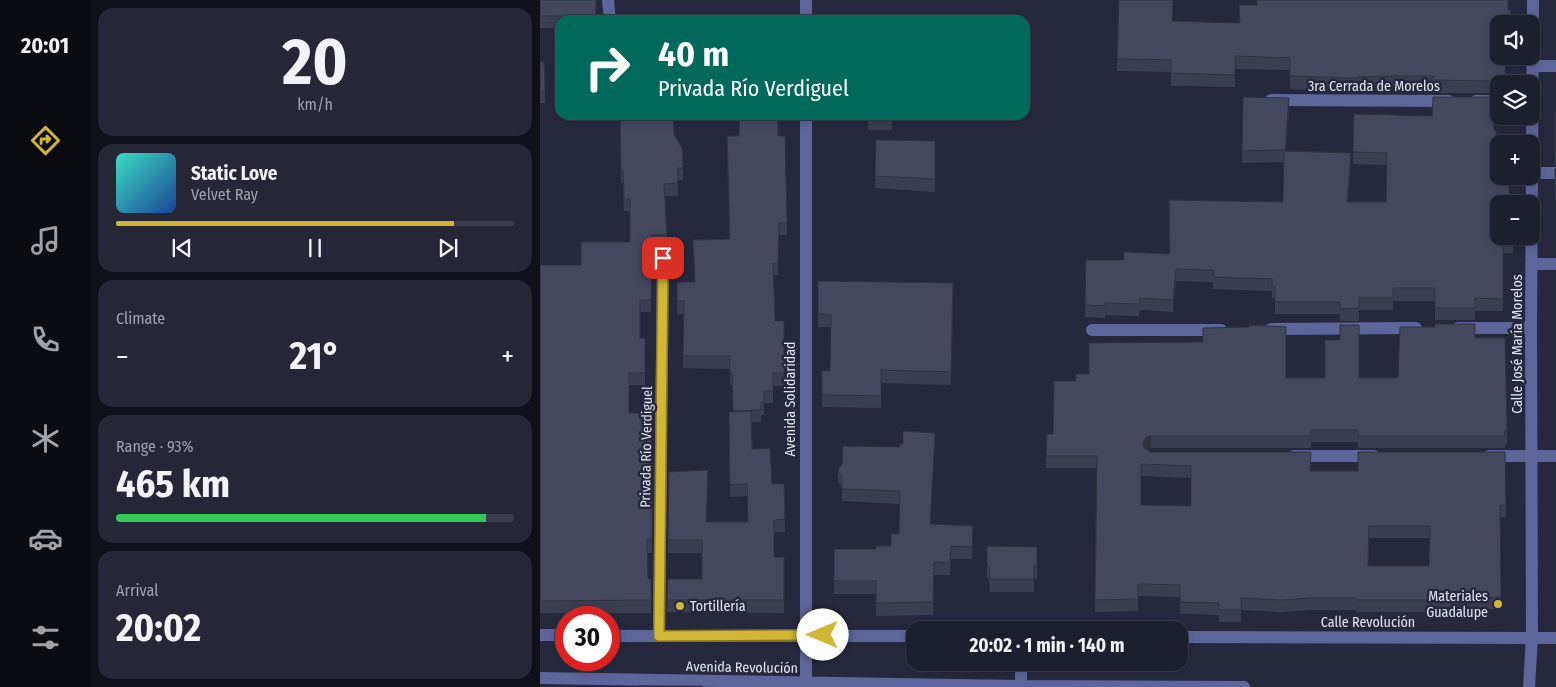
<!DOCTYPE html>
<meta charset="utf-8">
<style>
:root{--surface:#1c1f2e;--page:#252736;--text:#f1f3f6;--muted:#a0a2aa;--line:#3a3d4a;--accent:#d1b736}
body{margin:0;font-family:"Fira Sans Condensed",sans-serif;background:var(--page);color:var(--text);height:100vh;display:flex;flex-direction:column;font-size:19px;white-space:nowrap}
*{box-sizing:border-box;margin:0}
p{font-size:16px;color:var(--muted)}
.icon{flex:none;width:28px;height:28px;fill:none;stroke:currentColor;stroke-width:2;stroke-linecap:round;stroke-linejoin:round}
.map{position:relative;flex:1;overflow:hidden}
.side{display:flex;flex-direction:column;gap:8px;padding:8px;background:#0f1119;width:450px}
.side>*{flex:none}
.guide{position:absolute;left:15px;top:15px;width:475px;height:105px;border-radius:15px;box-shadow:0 2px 8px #0003,0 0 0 1px var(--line);background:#00695c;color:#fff;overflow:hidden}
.controls{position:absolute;left:950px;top:15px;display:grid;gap:10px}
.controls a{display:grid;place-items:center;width:50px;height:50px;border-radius:10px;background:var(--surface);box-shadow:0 2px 8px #0003,0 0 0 1px var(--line);font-size:25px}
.speed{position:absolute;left:15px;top:606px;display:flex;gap:10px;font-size:25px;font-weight:700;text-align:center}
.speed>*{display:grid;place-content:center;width:65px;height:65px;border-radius:50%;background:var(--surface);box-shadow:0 2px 8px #0003,0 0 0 1px var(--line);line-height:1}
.speed .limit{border:8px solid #d22;background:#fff;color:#111}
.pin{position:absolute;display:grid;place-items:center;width:42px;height:42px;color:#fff;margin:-21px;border-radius:10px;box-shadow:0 2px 8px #0006}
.me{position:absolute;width:55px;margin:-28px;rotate:270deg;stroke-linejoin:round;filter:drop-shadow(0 0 4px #0008)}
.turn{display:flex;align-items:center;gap:18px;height:105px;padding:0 20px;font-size:22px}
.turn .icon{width:65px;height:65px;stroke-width:2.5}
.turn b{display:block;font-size:35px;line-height:42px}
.big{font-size:38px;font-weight:700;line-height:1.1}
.side .tile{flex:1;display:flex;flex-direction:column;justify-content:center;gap:8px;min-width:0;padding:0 18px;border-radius:15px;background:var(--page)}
.side .dial{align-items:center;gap:0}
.dial b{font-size:65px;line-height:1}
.song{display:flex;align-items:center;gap:15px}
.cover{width:60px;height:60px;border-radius:8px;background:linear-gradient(135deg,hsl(170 70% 55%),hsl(220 70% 35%))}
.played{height:5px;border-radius:2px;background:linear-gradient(90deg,var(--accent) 85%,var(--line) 85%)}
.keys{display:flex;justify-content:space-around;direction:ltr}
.heat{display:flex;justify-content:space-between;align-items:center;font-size:28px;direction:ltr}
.charge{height:8px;border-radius:4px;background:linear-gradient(90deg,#34c759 93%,var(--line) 0)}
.trip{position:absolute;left:366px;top:621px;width:282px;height:50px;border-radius:15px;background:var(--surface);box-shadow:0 2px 8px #0003,0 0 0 1px var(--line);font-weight:700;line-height:50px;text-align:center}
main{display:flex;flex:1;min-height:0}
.menu{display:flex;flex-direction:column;width:90px;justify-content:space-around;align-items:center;background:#0b0c12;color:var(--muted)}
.menu .icon{width:35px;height:35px}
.menu .on{color:var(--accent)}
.menu b{font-size:22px;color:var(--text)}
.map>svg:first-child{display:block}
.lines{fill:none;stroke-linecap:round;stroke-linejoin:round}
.lane{stroke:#5e659a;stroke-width:12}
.street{stroke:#5e659a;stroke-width:12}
.wall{fill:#3a3e52;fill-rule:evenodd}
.shaded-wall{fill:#303242}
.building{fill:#44485f;stroke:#303242;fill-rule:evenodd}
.route-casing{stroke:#887723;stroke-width:12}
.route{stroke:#d1b736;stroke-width:9}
.poi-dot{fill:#d1b736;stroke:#26293e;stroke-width:2}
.labels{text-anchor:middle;stroke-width:5;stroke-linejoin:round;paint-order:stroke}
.street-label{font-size:14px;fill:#e2e5f3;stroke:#26293e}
.poi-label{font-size:14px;fill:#e2e5f3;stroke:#26293e;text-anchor:end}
</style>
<main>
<nav class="menu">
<b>20:01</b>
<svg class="icon on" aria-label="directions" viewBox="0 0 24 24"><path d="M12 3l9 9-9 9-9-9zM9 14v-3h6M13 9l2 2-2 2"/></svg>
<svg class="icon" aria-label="music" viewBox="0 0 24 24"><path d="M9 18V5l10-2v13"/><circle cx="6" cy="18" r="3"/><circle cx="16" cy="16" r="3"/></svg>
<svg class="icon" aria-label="phone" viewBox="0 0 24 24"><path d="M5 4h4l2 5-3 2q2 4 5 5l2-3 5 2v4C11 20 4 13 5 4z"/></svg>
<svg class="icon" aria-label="climate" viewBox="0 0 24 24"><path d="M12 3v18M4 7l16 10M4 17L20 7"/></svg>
<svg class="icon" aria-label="car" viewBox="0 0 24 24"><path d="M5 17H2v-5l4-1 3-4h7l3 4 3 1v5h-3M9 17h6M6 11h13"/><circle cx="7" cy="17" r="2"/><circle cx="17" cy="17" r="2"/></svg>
<svg class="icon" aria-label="filters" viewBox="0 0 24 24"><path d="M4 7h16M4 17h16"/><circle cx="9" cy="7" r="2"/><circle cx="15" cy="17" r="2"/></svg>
</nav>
<section class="side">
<div class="tile dial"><b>20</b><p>km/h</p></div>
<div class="tile">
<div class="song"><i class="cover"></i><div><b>Static Love</b><p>Velvet Ray</p></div></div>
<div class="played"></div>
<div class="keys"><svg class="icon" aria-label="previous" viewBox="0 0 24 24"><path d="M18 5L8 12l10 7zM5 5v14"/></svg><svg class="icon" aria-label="pause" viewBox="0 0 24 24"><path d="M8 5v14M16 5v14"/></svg><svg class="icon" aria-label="next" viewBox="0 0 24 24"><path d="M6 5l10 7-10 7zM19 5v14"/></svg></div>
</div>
<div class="tile"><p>Climate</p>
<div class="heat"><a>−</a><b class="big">21°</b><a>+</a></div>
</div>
<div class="tile"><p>Range · 93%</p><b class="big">465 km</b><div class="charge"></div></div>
<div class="tile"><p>Arrival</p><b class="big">20:02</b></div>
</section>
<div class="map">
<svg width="1016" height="687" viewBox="0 0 1016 687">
<rect width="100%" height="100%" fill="#26293e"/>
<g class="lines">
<path class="lane" d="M918,328H991
M731,329L876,328
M552,330H681"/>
<path class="street" d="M68,0L70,20
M266,0V20
M992,66H1016
M731,100L909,101
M936,101H959
M266,115V683
M992,173H1016
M991,264H1016
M754,456H834
M949,456H1016
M0,635H26
M69,636H375
M119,636L123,258
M640,637L1016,638
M0,678L481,686L704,687
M481,687V662
M989,687L992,637L991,328L993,0"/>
</g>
<path class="wall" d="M0,0H56V20H20V28H0Z
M632,21L959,56H970V57H966L965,84H959V91H953V93H894V89L853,88L817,89V91L750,89V70L695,69V87L631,86V72L577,71V59Z
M0,62L5,91V103H0Z
M749,110L746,151L811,165L808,202H846L847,165L813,164V152L954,130L959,204L973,236V253H963V311H935V320H895V301H853V310H819V321H800V314H735V298H732V291L673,289V282L636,281L633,312L600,310L599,316L565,315V318L545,317L546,260H584L629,254L743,202L744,162L702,163V151Z
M1015,111H1016V165H1015Z
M80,115L103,116L134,134L143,168V180H138V196H125L127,247H112L111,312H100V338H105V385H89V413L111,473H112V553H108V579H111V613H0V265H41L90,242V211H84L83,183H81Z
M328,115H352V130H328Z
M199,136H245L247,235H239L238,275H234L235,321H244V386H233V403H224V415H221V422L211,423L212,449L232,484H244L245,532H234V557H244V613L127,612L128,579H162V553H128L129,472L168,483L167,522H208L207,496L190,497L189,412H193L192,385H190V369L143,368L144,314H137V282H154L189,239Z
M336,140L395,141V192L335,188Z
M1015,169H1016V199H1015Z
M278,281L413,283L411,385L341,383V408L282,407V371H290L291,327H278Z
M935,338H965L967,444H965V448H818V442H771V448H611L606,449L611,452L770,471H818L965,452L966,517H960L961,609L923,610V612H816V610H771L741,612L701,610V622H679V615L640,614V597L598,596V611L555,612L557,468H506V456L513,434L536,381L746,378H858ZM601,476L651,478V506L601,505ZM829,538H890L889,566H828Z
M395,445L390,524L433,538L432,559H411L410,575H394L393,615L336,616V594H294V549H336L351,546L359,534L360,504L302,501V488L298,482V470L360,447Z
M447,546L497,547V579H494V592H450L449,578H447Z"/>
<path class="shaded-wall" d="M749,98V110L745,162V150Z
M811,153V165L807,215V202Z
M636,269V281L633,312V300Z
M395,433V445L390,537V524Z
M611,436V448L607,449L603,456V443L607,437Z"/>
<path class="building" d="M0,0H56V16H0Z
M579,0H633L632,21L700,23L699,5H717V0H968V10H971L970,24H959V56H966L965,78L953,79V81L894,80V76H853L817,77V78L750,76V58L695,56V75L631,73V60L577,59Z
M0,62H4L5,91H0Z
M703,97L749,98L745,150L702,151Z
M893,97H953L954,130H956V138H957V142H963V144H959V176H969V204H959V236H973V241H963V299L935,298V308H895V288H853V298H819V308L800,309V302H735V286H732V279L673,277L674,270L636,269L633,300L600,298L599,304L565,303V306L545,305L546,260H584V252L630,254L629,200L743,202L744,151L811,153L807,202H846L847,153L813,152L814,114L892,116Z
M1015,111H1016V153H1015Z
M80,115H103V116H133L134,134L142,148L143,168H138V183L124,184L127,235H112L111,300H100V338H105V373H89V413H111V473H112V540H107L108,579H111V600L0,601V265H41V242H90V199H84L83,171H81Z
M200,115H238V136H245L247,223H239L238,263H233L235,321H244V373H233V391H224V402H221V410L193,411L192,373H190V356H143L144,301H137V282H155L153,240L190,239L187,136H199Z
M328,115H352V118H328Z
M336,140L395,141V179L335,176Z
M1015,169H1016V187H1015Z
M278,281L413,283L411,372L341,370V396L282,395V371H290L291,315L278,314Z
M895,324H935V338H965L967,431H964L965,436H818V430H771V436H611L607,437L603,443L604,448L611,452H771L770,471H818V452H965L966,505H960L961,597L923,598V600H816V598H771L741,600L701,598V610H679V603L640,602V585L598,584V599L555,600L557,456H506L507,434H513L514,381H536V374H549V343L663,342V328L709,327V325L746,327V378H785V340H800V325H819V378H858L860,327H895ZM601,464L651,466V506L601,505ZM829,526H890L889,566H828Z
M211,411L212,449L230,448L232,484H244L245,519L234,520V557H244V600H127L128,579H162V540H128L129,472L168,470L166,522H208L207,484L190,485L189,412Z
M363,431L395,433L390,524L433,526L432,547L411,546L410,563L394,562L393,602L336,603V581H294V549H336V546H351V534H359L360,491L302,489V477L298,470L302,464L303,446L360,447V444H363Z
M447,546L497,547V566H494V579H450L449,566H447Z
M98,686H162L161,687Z"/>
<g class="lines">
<defs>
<path id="route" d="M123,258L119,636L283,635"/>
</defs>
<use href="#route" class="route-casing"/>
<use href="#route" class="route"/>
</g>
<g class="poi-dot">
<circle cx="958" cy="604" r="5"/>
<circle cx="140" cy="606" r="5"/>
</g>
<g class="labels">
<g class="street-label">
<text x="834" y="91">3ra Cerrada de Morelos</text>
<text transform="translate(977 344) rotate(-90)" y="5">Calle José María Morelos</text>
<text transform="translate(250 399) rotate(-90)" y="5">Avenida Solidaridad</text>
<text transform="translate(106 447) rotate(-89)" y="5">Privada Río Verdiguel</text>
<text x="828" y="627">Calle Revolución</text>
<text transform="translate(202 667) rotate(1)" y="5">Avenida Revolución</text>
</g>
<g class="poi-label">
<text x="948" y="601">Materiales<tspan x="948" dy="16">Guadalupe</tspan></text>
<text x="150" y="611" text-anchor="start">Tortillería</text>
</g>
</g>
</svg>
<div class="controls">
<a><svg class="icon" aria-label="sound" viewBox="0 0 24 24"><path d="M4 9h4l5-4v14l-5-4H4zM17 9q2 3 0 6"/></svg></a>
<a><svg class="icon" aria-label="layers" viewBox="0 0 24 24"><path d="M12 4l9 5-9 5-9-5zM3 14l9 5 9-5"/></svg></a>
<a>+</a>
<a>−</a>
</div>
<div class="speed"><div class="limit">30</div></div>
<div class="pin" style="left:123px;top:258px;background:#d93025"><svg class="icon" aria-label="arrive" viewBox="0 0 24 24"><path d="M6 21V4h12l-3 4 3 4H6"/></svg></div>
<svg class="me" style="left:283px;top:635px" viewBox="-20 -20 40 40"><circle r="19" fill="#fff"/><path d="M0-13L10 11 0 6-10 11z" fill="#d1b736"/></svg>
<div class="trip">20:02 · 1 min · 140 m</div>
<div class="guide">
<div class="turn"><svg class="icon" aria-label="right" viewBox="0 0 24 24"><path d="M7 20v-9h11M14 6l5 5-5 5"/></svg><div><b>40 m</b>Privada Río Verdiguel</div></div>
</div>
</div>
</main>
